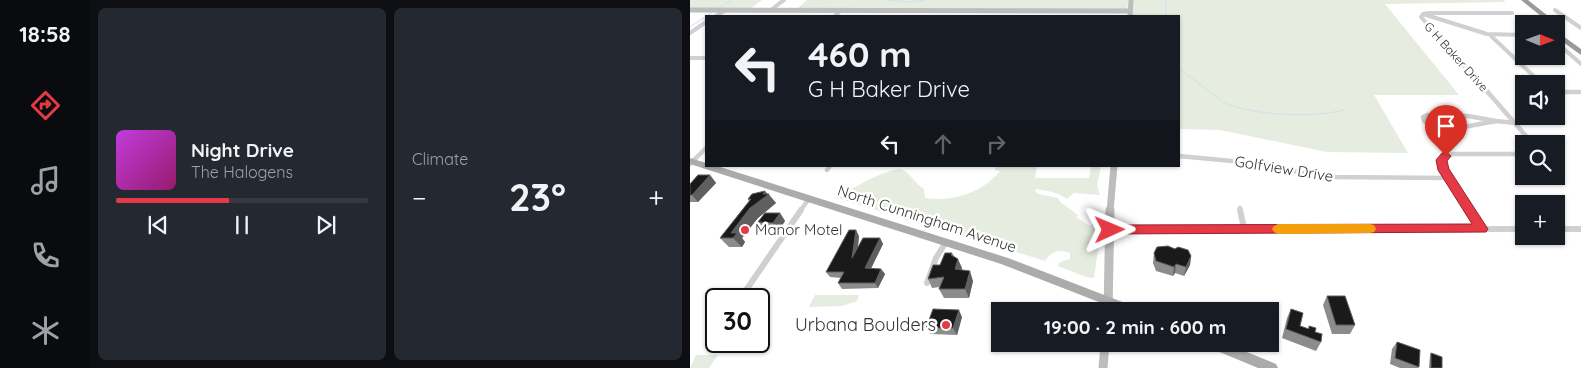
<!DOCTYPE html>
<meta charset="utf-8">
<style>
:root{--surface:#171b24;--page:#242831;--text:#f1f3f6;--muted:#9ea1a6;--line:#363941;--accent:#e63946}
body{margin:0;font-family:Quicksand,sans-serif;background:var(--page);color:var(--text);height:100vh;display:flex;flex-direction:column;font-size:19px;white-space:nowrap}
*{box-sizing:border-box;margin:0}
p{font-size:16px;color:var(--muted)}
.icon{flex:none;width:28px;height:28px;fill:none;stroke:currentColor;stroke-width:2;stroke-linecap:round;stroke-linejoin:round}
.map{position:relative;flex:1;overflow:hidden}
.panel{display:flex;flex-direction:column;gap:8px;padding:8px;background:#0d0f14;width:600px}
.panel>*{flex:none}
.banner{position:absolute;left:15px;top:15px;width:475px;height:152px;border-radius:0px;box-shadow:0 1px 4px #0004;background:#171b24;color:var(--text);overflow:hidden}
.needle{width:32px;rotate:91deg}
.tools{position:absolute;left:825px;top:15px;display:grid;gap:10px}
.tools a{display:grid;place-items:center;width:50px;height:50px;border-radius:0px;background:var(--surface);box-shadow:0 1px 4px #0004;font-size:25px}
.speed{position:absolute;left:15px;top:288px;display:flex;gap:10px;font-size:25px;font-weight:700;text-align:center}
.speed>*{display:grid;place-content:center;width:65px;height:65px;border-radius:50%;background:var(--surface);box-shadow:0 1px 4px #0004;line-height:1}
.speed .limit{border:2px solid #111;border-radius:8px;background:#fff;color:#111}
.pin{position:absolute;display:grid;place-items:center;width:42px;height:42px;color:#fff;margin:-51px -21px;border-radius:50% 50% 50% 0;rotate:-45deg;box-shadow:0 0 5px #0007}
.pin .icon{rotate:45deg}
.me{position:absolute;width:55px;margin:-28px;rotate:89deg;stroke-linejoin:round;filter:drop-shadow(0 0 4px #0008)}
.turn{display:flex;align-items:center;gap:18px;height:105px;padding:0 20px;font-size:22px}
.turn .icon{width:65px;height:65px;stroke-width:2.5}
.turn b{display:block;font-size:35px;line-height:42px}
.lanes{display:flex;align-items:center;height:48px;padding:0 20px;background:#0003;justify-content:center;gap:25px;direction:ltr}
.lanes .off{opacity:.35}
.big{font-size:38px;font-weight:800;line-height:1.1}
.panel .tile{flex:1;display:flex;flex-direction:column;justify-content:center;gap:8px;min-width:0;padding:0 18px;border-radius:8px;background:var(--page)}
.song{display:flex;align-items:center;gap:15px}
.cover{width:60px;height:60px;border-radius:8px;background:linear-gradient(135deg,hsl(290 70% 55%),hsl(320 70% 35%))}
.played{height:5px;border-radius:2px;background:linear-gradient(90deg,var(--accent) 45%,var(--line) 45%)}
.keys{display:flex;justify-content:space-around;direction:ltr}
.heat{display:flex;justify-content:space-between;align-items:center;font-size:28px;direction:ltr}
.panel .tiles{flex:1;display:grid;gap:8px;grid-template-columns:repeat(2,1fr)}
.trip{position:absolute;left:301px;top:302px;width:288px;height:50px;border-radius:0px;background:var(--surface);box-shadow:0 1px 4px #0004;font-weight:800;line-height:50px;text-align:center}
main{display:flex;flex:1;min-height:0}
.dock{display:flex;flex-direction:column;width:90px;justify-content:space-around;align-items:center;background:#090b0e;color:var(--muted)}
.dock .icon{width:35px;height:35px}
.dock .on{color:var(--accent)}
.dock b{font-size:22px;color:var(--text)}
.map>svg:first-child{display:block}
.green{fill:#e6ecdf}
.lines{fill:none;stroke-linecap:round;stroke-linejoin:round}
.stream{stroke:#cfe2ee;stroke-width:1}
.street-far2{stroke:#d0d0d0;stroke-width:4}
.street-far1{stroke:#d0d0d0;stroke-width:4.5}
.street{stroke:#d0d0d0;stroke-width:6}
.secondary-far2{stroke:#bdbdbd;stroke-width:5}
.secondary-far1{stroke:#bdbdbd;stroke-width:7}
.secondary{stroke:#bdbdbd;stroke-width:9}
.primary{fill:#ababab;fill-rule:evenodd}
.highway{fill:#9a9a9a;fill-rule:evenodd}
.wall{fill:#8c8c8c}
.shaded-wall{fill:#5f5f5f}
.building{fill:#1a1a1a;stroke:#5f5f5f}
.route{fill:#e63946;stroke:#96252e}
.slow{fill:#f59e0b}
.poi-dot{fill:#e63946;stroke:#fff;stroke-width:2}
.labels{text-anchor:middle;stroke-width:5;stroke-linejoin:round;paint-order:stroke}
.far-street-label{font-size:12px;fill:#333;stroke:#fff}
.street-label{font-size:15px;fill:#333;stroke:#fff}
.poi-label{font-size:15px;fill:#333;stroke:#fff;text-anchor:start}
.near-poi-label{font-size:18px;fill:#333;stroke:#fff;text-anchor:end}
</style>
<main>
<nav class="dock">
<b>18:58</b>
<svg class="icon on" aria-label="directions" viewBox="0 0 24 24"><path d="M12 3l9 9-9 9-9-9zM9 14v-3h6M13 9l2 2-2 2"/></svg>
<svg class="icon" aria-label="music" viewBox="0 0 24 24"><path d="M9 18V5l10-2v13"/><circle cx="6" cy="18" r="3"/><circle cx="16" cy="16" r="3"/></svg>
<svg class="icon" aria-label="phone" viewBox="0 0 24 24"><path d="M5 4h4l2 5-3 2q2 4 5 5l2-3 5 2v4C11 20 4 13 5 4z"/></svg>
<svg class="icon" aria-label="climate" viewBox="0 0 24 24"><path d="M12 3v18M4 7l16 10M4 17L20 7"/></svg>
</nav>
<section class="panel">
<div class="tiles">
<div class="tile">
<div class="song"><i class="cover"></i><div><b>Night Drive</b><p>The Halogens</p></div></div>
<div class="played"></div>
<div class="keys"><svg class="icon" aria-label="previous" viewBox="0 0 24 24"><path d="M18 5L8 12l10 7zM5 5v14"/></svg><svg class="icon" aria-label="pause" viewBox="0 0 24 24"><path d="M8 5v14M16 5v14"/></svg><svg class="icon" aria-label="next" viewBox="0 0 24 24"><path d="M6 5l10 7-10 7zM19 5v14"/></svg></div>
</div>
<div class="tile"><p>Climate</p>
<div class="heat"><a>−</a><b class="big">23°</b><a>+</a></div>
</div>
</div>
</section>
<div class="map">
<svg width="891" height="368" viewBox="0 0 891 368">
<rect width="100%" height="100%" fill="#fff"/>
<path class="green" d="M0,0H72L60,9H0Z
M117,0H439L437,9H107Z
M443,0H813L816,2L695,4L769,95H684L718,153L637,152L530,130L489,129V16H442Z
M305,166H347L345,178H399L401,166H411L407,186L410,195L384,193L377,199C367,192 359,191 346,189L345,191L348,194L368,198L370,202L388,215L386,217L400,226L402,224L411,228L404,278L396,277L368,266L370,262L380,259V253C368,249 362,251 355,261L294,242L261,234L148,198C158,190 203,165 213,170C220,173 225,184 234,189L235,198C263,202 292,193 310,171L305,170Z
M125,295H169L167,301L152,306L119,307Z
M6,355H28L19,368H0Z"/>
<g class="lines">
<path class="stream" d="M197,0L222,2L235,0
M476,0V16
M29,8L41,0
M0,27L21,13
M489,68L493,71
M495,73L532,101
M535,103C566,116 622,118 654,110"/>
<path class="street-far2" d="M81,10L94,0
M865,10L891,28
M733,14L797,34L834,35
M26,16L36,10
M145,16L151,10
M0,33L16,22
M800,35L852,84
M866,42L891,64
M0,58H16
M797,92L731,17L733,14L739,13H822"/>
<path class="street-far1" d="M796,90L843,144
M866,92H891
M737,115L778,116L806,121C783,125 756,134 734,121L733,117Z
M806,121L825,123L834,115
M489,156L574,164L617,174L640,177L759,178
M0,164L16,148
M137,170L140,166
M550,208L551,211
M110,211L119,199
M781,211L754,170L752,159L763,154H834"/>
<path class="street" d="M550,210L554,228
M780,210L792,229
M866,229H891
M420,230L834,229
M237,283L246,258L256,242
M50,299L111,210"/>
<path class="secondary-far2" d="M0,10L440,11
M440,16L441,0"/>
<path class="secondary-far1" d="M420,211L424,166"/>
<path class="secondary" d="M418,311L420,210
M413,368L415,344"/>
<path class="primary" d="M0,158L16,163V166H27L318,258L448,308L450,311H432L311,264L0,164Z
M518,344H537L586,364L588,368H568L520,348Z"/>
<path class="highway" d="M831,0H838L868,24L866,26V24H861Z
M866,31L891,49V55L866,37Z"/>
</g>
<path class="wall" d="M20,175L26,183L8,202H0V184Z
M79,194L86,203L68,218L52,238L55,242L52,247H39L30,238L59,201L58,199Z
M90,213L95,221L89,230H74L68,222Z
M169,236L168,247L190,238L193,244L181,269H191L195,274L188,288L152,289L148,283L151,278L140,277L136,272Z
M262,253L272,268L271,270L283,281L279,298H254L249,289L250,287L242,288L238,279Z
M464,253L501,256L500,265L494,276L485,273L483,276L466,271L463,263Z
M637,296L665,325L660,334H642L633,305Z
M601,309L610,326L618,329L619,326L631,342L626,351L592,338L597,318Z
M272,317L267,335L240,334L236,328Z
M707,342L729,367L728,368H710L700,364L702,349Z
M741,353L752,368H739L740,355Z"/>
<path class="shaded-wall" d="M20,175L26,183L8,202L2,195Z
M75,191L86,203L68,218L52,238L55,242L52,247L43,238L41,233L60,208Z
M90,213L95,221L89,230L83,223Z
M166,230L169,236L166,263L162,258Z
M190,238L193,244L178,274L175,268Z
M501,256L500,265L494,276L496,267Z
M268,259L272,268L269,279L265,269Z
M486,264L485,273L483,276L484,267Z
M191,269L195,274L188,288L185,283Z
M280,271L283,281L279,298L275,289Z
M269,310L272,317L267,335L263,328Z"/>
<path class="building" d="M8,175H20L2,195H0V184Z
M75,191L73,194H79L60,208L41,233H47L43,238H30L61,199H58L62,194Z
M75,213H90L83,223L68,222Z
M159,230H166L162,258L173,238H190L175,268L191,269L185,283H148L154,272H136Z
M478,246L485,249L488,247L498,250L501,256L496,267L486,264L484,267L466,261L464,253L467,247Z
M255,253H262L261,255L268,259L265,269L280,271L275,289H249L254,277L238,279L243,265H250Z
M637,296H655L665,325H646Z
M243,309L269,310L263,328H236Z
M601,309L613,313L610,326L619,329V326L626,328L625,332L632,334L631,342L596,329Z
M707,342L730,350L729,367L705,358Z
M741,353L752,357V368H741Z"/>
<path class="route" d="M756,152L761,156L757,161L759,169L796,226L798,229L796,232L420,234L415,233L413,230L415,226L420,225L782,224L748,170L746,160L752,153Z"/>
<path class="slow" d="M588,224H680L684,225L686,229L684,232L680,233L588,234L584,232L582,229L584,226Z"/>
<g class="poi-dot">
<circle cx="55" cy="230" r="5"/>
<circle cx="256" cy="325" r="5"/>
</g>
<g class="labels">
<g class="far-street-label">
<text transform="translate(766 57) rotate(48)" y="4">G H Baker Drive</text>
</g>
<g class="street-label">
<text transform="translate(594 169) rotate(9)" y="5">Golfview Drive</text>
<text transform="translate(237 219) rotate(18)" y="5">North Cunningham Avenue</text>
</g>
<g class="poi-label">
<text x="65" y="235">Manor Motel</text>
</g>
<g class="near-poi-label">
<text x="246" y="331">Urbana Boulders</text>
</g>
</g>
</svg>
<div class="tools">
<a><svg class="needle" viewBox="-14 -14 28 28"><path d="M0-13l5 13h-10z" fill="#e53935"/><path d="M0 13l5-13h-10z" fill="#9ea1a6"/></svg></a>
<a><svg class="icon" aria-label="sound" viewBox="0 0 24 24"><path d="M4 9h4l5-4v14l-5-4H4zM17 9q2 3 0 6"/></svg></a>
<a><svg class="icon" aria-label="search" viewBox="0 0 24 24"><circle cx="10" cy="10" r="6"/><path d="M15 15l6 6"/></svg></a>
<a>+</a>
</div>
<div class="speed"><div class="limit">30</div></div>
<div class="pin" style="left:756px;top:156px;background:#d93025"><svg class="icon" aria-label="arrive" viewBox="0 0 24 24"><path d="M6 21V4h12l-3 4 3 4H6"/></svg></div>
<svg class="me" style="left:420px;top:230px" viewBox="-20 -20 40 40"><path d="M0-17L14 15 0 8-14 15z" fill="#e63946" stroke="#fff" stroke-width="4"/></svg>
<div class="trip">19:00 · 2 min · 600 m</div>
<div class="banner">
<div class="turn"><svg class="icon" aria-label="left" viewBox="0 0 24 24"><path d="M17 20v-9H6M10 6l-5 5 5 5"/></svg><div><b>460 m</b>G H Baker Drive</div></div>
<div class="lanes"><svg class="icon" aria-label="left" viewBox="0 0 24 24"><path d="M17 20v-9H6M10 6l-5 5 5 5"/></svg><svg class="icon off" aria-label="ahead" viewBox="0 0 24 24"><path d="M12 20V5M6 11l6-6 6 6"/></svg><svg class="icon off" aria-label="right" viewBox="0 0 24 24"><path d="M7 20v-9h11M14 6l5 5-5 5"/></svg></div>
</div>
</div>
</main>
